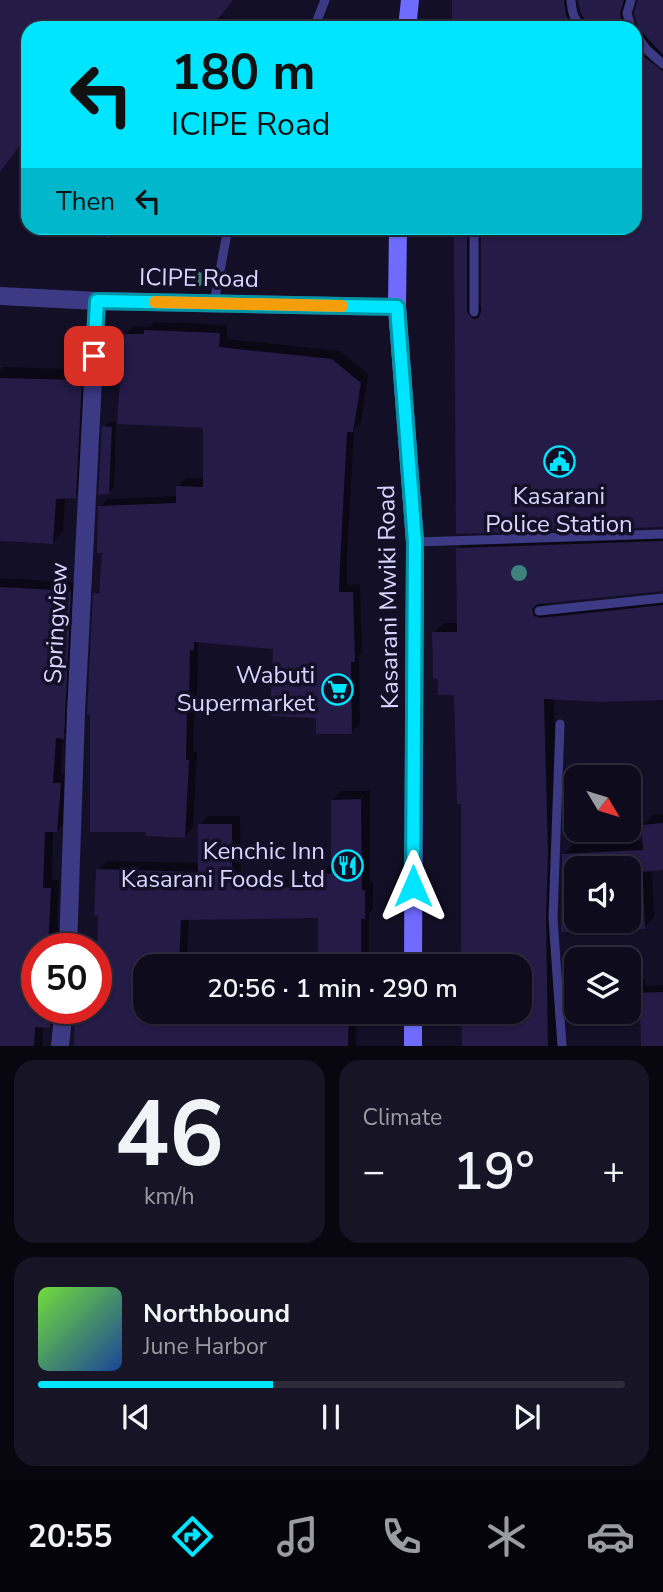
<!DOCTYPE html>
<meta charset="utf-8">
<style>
:root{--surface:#0e0b1c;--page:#171425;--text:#f1f3f6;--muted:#9b9ba3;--line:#2e2b3b;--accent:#00e5ff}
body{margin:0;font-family:"Nunito Sans",sans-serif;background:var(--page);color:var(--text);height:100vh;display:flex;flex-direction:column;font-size:26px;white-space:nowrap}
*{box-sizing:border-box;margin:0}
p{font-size:23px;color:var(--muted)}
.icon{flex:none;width:38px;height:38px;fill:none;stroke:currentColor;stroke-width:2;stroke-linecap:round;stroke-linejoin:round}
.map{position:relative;height:1046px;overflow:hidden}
.panel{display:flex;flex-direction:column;gap:14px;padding:14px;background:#08060f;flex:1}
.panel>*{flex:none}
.top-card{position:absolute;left:21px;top:21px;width:621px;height:214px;border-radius:21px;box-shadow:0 2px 5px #0004,0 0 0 2px var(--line);background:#00e5ff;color:#111;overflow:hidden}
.needle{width:46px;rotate:128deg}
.controls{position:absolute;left:564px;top:765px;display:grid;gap:14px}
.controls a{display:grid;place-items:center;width:77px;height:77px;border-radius:14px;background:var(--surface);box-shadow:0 2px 5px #0004,0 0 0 2px var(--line);font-size:35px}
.speed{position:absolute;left:21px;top:933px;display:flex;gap:14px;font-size:35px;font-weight:700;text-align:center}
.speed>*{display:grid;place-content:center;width:91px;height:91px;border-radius:50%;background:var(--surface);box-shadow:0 2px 5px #0004,0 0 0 2px var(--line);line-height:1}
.speed .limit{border:10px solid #d22;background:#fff;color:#111}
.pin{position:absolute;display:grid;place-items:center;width:60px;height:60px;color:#fff;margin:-30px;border-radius:14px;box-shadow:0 4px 10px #0006}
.me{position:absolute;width:77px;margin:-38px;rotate:0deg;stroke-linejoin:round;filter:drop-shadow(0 0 5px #0008)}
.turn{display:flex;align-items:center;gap:24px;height:147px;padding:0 35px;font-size:32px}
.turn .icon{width:91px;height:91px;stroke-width:2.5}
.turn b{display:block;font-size:49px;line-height:60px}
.then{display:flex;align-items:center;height:66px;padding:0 35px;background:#0003;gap:14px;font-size:26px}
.big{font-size:52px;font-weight:600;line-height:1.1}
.panel .tile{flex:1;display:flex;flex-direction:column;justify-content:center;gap:10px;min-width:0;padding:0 24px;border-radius:21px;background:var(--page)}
.panel .dial{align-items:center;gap:0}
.dial b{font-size:91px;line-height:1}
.song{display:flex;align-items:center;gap:21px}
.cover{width:84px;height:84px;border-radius:10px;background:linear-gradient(135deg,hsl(100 70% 55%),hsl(220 70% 35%))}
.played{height:7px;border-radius:4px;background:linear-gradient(90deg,var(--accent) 40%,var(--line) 40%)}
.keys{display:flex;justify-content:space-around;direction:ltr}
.heat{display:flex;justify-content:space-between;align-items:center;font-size:38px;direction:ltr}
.panel .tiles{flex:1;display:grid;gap:14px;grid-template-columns:1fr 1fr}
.tile:last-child{grid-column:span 2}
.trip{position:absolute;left:133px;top:954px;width:399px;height:70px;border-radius:21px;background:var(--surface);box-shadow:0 2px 5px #0004,0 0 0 2px var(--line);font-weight:600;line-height:70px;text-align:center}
.tab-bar{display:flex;height:112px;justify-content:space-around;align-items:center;background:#06040b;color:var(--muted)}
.tab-bar .icon{width:49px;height:49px}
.tab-bar .active{color:var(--accent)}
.tab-bar b{font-size:32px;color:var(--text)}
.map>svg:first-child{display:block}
.shadow{fill:#0007;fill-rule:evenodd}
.building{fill:#241b47}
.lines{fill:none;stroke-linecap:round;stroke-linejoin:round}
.lane{stroke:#3d3a85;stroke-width:9}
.street{stroke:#3d3a85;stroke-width:18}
.secondary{stroke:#6f6bff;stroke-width:18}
.tree{fill:#3d827b}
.route-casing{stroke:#0095a6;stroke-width:18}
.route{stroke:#00e5ff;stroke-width:12}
.slow{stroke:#f59e0b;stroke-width:12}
.labels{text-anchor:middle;stroke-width:7;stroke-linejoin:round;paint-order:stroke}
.street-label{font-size:24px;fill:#d9d4ff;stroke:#130f26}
.poi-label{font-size:24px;fill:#d9d4ff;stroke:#130f26;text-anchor:end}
</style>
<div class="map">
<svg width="663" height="1046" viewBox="0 0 663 1046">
<rect width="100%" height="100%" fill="#130f26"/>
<path class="shadow" d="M0,0H233L221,15L230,23L226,28H28V135L0,172Z
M454,0H576L577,9L583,15L580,0H630L634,20L639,28V0H663V525L527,516L522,512L521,520L511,530L458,532L456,228H476V302L483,308V228H635V28H454Z
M255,228H269L265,231Z
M154,322L227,325V339L340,351L368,374L361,422L354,429L347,555V585L360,584L362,652L359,655L360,724L351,732L318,717L275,648L201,641L198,644L197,698L194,701L193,752H197L193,828L185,836L95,594L101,588L103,551L100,507L108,499L178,496V487L186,478L204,479V426L125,334L133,326L149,327Z
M3,367L92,370L86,485L75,496L65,497L63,531L53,542L0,539V370Z
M109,422H116L114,487L108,493L104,427Z
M663,532V589L541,602L550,609L663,597V698H554L558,843L555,907L558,1046H463V1012H520V966H463V802L456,693L434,633L444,623H459L458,548L468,538Z
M0,578L79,583L72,728L63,736L61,774L69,775L66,822L57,831L53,830L52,880H59L57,928H61V948H37V1008H60L59,1017L50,1026H43L42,1046H0Z
M341,791H370V882H373V909L369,913V966H319L320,917L189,918L187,954L178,963L109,971V983L145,984V1012H357L356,1046H75L76,1008H96L100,914L98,870L107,861L200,863L199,825L208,816H240L241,879H314V875L323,866H333L332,800Z
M663,814V868L652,869L654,917L644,927L563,931L564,854L574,844L644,841L643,825L653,815ZM576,868H628V920H576Z
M628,979H645V986L663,985V1046H643L642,1011H628Z"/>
<path class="building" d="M0,0H233L211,28H28V135L0,172Z
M452,0H564L566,15L573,28H452Z
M578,0H624L620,14L624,28H591L581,14Z
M638,0H663V55L638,28L634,13Z
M635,46L642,55L663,71V527L525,531V516L519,512L513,516L511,532L456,534L454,228H467V312L473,319L478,318L481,312V228H635Z
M144,330L220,333L219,347L332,359L361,383L353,432H347L340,565L339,592H353L355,662H351L352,734H316V718L270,716L273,649L194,642V650H190L189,708H187L186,760H189L185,838L146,836V832H90V714H87L93,593H99L102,553H97L98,506L176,503V486L203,487V428L117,424L123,334H144Z
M0,378L82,380L76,498L56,499L53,544L0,541Z
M102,426L112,427L109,494L98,495Z
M663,541V591L538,604L532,609L534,616L540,618L663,605V700L601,702L544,699L548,854L546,918L548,1046H462L461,1012H520V966H461V804H457L454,695H438V679H433L432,632H457L456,548Z
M0,587L71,591L64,739L56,738L53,783H61L57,832H45L43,888H51L48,948H37V1008H53L50,1028L35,1027L34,1046H0Z
M361,799L362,890H365V919H361V966H318V918L181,920L179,966H145V1012H349L348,1046H74L75,1008H96L98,916L94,915L96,869L198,872V824H232V888L312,887V874H331V800Z
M663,823V870L628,873V868H576V932H561L562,854L643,850L641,825Z
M628,880H643L645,929L628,930Z
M663,992V1046H641L640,1013H628V993Z"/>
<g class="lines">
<path class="lane" d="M571,0C572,13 574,21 584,28
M314,28L325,0
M631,28L627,13L631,0
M635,34L647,50L663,64
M474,228V312
M108,233L113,228
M214,303L228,228
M518,539L519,519
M415,542L663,534
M539,611L663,598
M560,724L553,918L562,1046"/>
<path class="street" d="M0,296L97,301L397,307
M68,948L76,712L97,301
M60,1046L64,1008"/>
<path class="secondary" d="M407,28L410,0
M398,228L397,307L415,542L413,966
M413,1046V1012"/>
</g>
<g class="tree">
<circle cx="196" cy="279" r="8"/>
<circle cx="519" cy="573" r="8"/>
</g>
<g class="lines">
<defs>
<path id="route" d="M94,356L97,301L397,307L415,542L413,886"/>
</defs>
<use href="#route" class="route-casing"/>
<use href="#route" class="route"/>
<path class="slow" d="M155,302L342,306"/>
</g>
<defs>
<symbol id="civic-ring" viewBox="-11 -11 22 22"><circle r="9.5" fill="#130f26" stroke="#00e5ff" stroke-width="1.5"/><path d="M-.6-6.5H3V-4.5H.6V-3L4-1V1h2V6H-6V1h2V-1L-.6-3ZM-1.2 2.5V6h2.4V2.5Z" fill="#00e5ff"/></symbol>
<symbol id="supermarket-ring" viewBox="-11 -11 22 22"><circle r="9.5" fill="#130f26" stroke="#00e5ff" stroke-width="1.5"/><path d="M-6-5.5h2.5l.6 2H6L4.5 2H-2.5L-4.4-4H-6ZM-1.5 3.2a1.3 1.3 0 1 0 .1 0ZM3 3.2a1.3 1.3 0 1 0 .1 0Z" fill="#00e5ff"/></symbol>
<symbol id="restaurant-ring" viewBox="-11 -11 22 22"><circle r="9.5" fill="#130f26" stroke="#00e5ff" stroke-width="1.5"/><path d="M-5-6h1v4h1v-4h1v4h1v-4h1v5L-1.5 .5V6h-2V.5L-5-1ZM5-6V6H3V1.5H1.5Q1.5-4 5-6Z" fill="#00e5ff"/></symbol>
</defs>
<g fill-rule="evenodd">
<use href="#civic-ring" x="542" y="444" width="35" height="35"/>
<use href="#supermarket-ring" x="320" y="672" width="35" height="35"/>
<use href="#restaurant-ring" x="330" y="848" width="35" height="35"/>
</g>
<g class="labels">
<g class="street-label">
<text transform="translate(199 278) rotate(1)" y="8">ICIPE Road</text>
<text transform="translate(388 597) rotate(-91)" y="8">Kasarani Mwiki Road</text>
<text transform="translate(56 623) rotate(-87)" y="8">Springview</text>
</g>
<g class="poi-label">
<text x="559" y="504" text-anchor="middle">Kasarani<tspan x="559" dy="28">Police Station</tspan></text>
<text x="315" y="683">Wabuti<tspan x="315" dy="28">Supermarket</tspan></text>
<text x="325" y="859">Kenchic Inn<tspan x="325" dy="28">Kasarani Foods Ltd</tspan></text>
</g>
</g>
</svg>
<div class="controls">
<a><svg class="needle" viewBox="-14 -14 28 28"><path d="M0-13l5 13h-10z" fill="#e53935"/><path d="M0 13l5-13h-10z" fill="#9b9ba3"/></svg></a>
<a><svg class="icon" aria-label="sound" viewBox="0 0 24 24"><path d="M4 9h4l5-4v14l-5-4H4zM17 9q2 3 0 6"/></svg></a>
<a><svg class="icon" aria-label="layers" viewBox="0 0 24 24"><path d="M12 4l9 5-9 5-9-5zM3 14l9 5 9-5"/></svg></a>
</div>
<div class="speed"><div class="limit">50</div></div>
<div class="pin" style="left:94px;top:356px;background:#d93025"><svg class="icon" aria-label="arrive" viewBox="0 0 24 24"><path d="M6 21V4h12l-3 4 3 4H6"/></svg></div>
<svg class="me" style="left:413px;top:886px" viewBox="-20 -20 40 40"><path d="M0-17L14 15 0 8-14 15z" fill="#00e5ff" stroke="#fff" stroke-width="4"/></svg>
<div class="trip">20:56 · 1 min · 290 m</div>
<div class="top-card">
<div class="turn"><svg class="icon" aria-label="left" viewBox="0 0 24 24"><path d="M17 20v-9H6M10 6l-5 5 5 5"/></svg><div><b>180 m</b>ICIPE Road</div></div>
<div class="then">Then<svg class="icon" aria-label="left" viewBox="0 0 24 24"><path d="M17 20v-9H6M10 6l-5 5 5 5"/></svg></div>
</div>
</div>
<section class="panel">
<div class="tiles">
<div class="tile dial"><b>46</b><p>km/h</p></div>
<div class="tile"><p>Climate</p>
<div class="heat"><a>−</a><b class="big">19°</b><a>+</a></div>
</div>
<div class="tile">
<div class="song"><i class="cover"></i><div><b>Northbound</b><p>June Harbor</p></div></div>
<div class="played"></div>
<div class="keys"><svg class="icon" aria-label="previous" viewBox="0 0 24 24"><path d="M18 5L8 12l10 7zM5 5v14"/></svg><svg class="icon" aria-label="pause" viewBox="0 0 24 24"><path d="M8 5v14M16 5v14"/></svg><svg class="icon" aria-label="next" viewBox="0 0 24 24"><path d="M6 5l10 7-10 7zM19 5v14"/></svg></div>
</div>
</div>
</section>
<nav class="tab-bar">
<b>20:55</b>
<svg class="icon active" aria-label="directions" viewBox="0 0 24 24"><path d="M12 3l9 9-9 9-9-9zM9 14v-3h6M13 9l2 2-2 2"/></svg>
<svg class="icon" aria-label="music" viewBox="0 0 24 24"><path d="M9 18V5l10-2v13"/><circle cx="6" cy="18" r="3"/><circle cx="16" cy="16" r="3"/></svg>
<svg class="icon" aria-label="phone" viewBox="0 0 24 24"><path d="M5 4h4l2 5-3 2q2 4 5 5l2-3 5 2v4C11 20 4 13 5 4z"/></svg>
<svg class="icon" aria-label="climate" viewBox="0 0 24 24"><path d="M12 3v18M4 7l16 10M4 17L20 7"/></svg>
<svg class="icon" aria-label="car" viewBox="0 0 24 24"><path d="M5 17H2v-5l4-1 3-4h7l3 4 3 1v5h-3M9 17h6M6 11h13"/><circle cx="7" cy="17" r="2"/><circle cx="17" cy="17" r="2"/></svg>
</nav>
